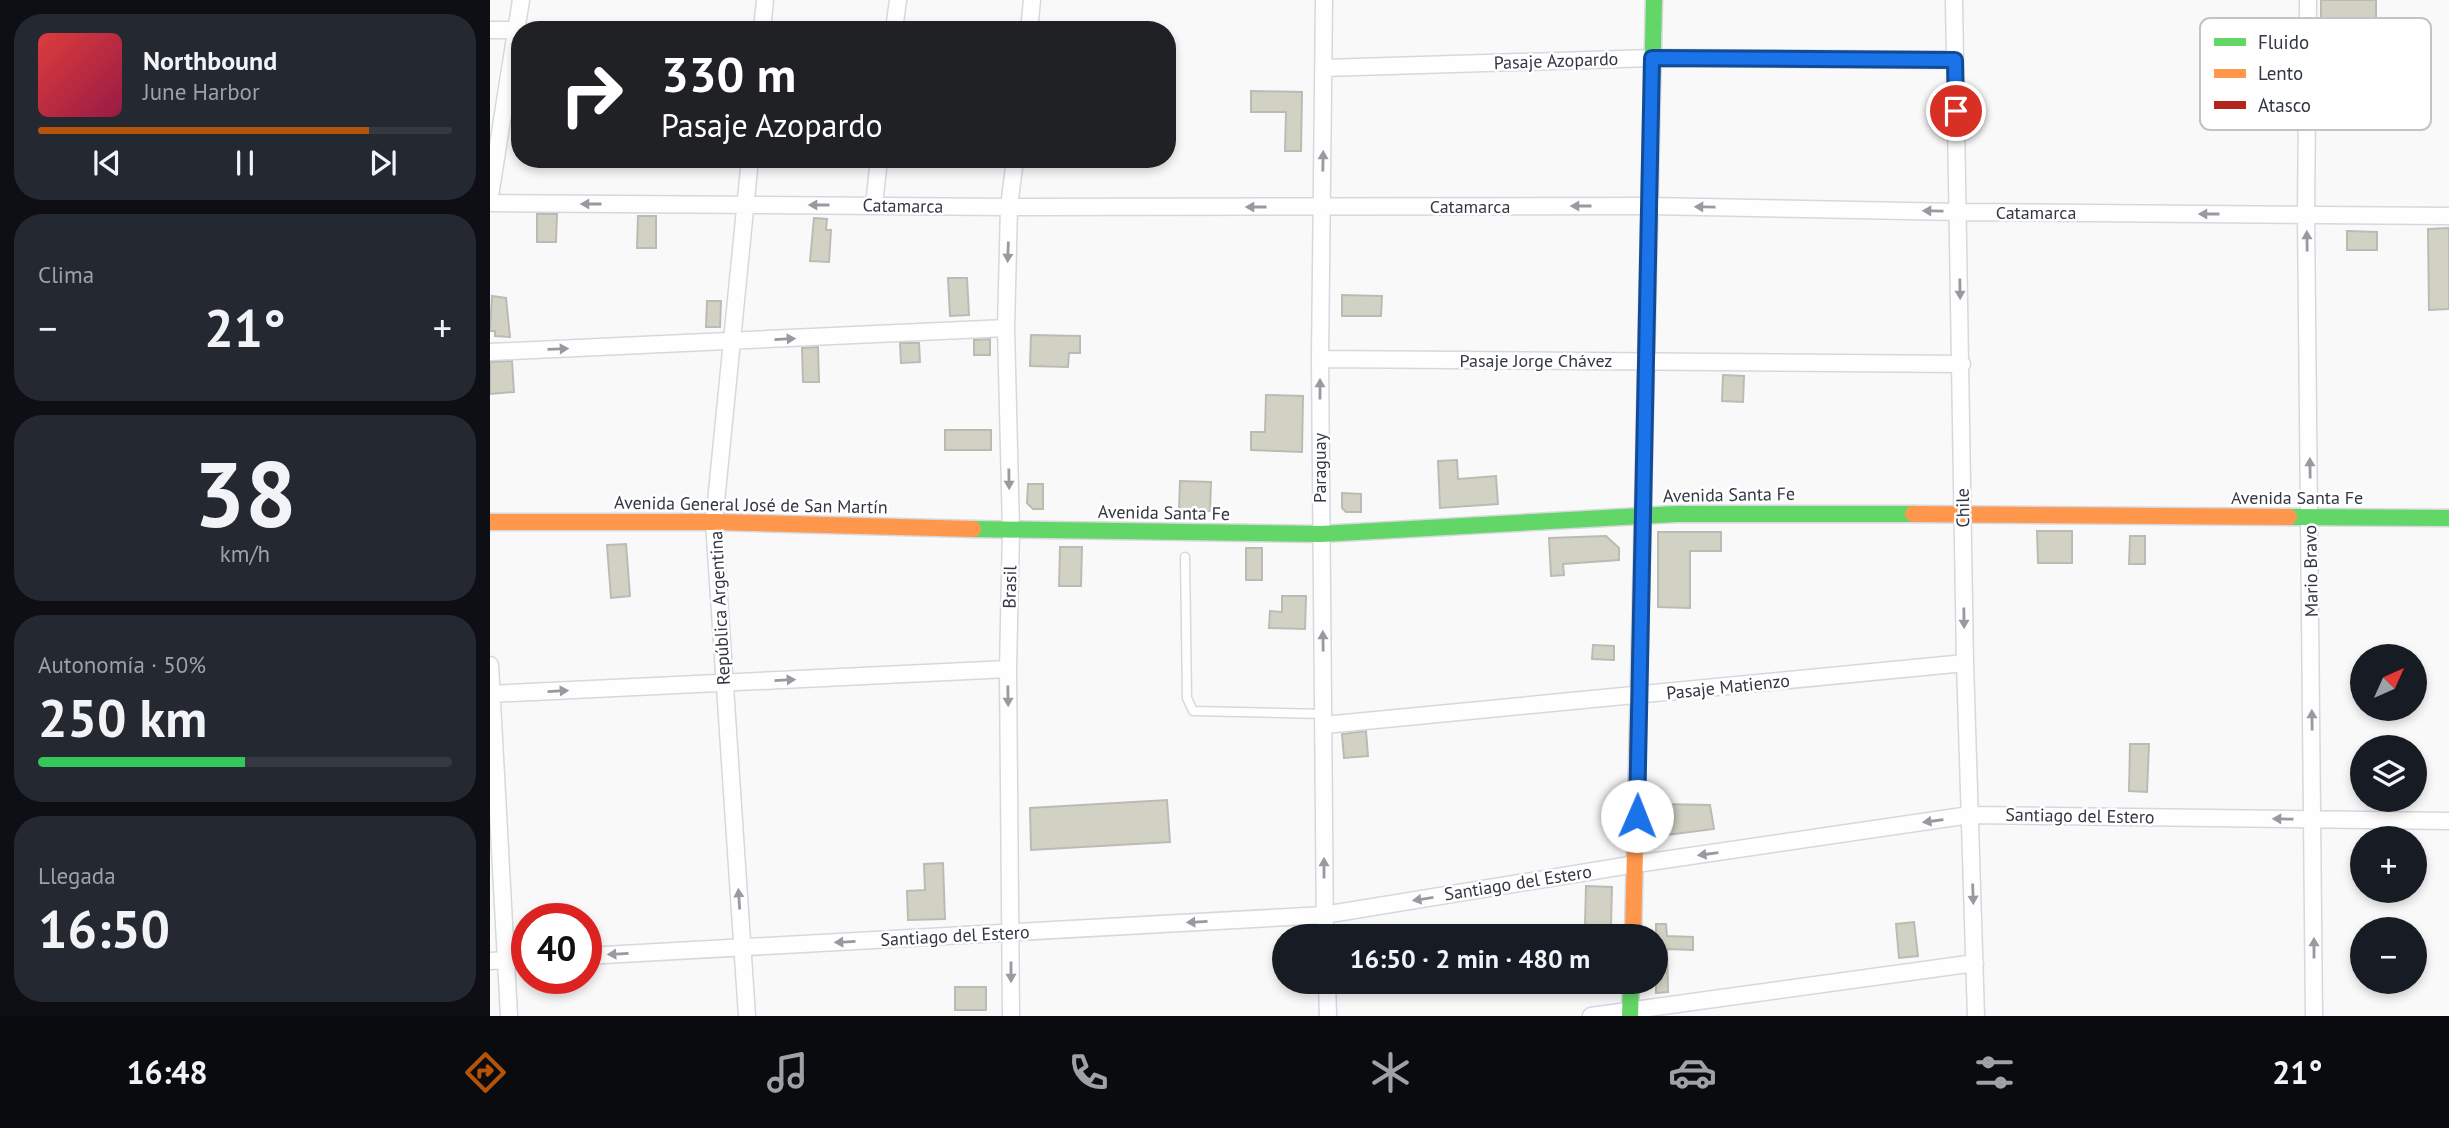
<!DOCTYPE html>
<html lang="es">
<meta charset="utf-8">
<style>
:root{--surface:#171b24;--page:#242831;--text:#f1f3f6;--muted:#9ea1a6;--line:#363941;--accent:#b45309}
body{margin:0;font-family:"PT Sans",sans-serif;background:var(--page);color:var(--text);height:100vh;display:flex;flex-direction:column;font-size:26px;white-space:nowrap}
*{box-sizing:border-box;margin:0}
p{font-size:23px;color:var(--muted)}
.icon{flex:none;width:38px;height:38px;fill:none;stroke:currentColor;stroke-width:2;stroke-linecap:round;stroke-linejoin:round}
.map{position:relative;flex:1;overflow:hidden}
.side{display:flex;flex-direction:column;gap:14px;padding:14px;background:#0d0f14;width:490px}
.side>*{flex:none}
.hud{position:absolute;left:21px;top:21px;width:665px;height:147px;border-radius:28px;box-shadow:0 4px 10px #0003;background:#202124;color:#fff;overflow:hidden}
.needle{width:46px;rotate:45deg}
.tools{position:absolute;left:1860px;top:644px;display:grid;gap:14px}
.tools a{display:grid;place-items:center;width:77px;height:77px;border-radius:50%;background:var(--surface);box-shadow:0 4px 10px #0003;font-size:35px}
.speed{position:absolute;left:21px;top:903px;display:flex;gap:14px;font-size:35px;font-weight:700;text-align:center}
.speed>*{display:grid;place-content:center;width:91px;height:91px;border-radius:50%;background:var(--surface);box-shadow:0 4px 10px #0003;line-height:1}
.speed .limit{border:10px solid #d22;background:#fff;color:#111}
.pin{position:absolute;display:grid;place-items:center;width:60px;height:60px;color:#fff;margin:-30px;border:4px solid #fff;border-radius:50%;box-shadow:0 2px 7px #0007}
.me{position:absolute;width:77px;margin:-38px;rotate:1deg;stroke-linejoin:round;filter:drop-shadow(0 0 5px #0008)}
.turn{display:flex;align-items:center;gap:24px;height:147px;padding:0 35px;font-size:32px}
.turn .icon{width:91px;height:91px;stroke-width:2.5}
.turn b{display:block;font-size:49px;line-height:60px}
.big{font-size:52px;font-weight:600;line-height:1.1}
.side .card{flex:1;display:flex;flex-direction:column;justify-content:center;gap:10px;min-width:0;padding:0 24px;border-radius:28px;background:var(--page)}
.side .dial{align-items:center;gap:0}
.dial b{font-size:91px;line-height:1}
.song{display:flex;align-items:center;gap:21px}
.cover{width:84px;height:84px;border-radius:10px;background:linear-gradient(135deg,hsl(0 70% 55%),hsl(340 70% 35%))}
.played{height:7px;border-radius:4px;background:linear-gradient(90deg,var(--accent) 80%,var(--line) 80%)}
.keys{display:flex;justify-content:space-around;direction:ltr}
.heat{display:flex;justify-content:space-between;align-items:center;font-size:38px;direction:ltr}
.charge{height:10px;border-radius:5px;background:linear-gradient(90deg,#34c759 50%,var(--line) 0)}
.trip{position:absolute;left:782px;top:924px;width:396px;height:70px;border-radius:35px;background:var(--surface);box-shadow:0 4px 10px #0003;font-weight:600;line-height:70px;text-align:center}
.dock{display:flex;height:112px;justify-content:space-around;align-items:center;background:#090b0e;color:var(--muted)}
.dock .icon{width:49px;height:49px}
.dock .current{color:var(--accent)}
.dock b{font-size:32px;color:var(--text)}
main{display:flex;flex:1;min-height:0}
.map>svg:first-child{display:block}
.building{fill:#d2d2c4;stroke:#bbbbb5;stroke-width:2}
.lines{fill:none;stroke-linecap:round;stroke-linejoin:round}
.lane-casing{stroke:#d6d8de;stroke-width:11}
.street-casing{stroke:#d6d8de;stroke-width:19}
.fast-casing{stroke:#d6d8de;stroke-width:19}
.slow-casing{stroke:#d6d8de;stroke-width:19}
.jam-casing{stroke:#d6d8de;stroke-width:19}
.lane{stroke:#fefefe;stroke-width:8}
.street{stroke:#fefefe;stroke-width:16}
.fast{stroke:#63d668;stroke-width:16}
.slow{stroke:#ff974d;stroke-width:16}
.jam{stroke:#b3261e;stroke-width:16}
.oneway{fill:#989aa0}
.route-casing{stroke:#114b97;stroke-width:18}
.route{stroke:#1a73e8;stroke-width:12}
.labels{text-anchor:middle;stroke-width:5;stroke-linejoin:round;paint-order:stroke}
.street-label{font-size:18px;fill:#323743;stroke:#fff}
.key{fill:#fff;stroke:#c2c3c7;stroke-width:2}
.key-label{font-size:19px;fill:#323743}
</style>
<main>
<section class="side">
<div class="card">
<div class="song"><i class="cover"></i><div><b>Northbound</b><p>June Harbor</p></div></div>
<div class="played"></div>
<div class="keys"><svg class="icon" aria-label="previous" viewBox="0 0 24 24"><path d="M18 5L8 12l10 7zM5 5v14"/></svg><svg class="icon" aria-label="pause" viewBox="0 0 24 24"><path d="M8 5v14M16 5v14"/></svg><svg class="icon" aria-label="next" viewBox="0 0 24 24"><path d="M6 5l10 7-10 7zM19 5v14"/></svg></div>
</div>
<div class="card"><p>Clima</p>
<div class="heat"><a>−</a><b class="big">21°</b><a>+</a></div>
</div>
<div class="card dial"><b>38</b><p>km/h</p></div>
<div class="card"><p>Autonomía · 50%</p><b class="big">250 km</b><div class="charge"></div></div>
<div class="card"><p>Llegada</p><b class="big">16:50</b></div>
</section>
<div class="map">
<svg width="1959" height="1016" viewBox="0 0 1959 1016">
<rect width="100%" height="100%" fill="#f9f9f9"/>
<path class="building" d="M1831,0H1886V21H1831Z
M761,91L812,92L811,151H795L796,112H761Z
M47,214H67L66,242H47Z
M148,216H166V248H147Z
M324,218L337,219L336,230H341L339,262L320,261Z
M1959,228V309L1939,310L1938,229Z
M1857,231L1887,232V250H1857Z
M458,278H477L479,315L460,316Z
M852,295L892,296L891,316H852Z
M2,296L16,298L20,337L5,336V331H0Z
M217,301H231L230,327H216Z
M541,335L590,336V353H579L578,367L540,366Z
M500,339V355H484V340Z
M410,343H429L430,362L411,363Z
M328,347L329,382H313L312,348Z
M22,361L24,392L0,394V362Z
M1233,375L1254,376L1253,402L1232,401Z
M776,395L813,396L812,452L761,450V432H775Z
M455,430H501V450H455Z
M967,460L968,479L1006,476L1008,504L950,508L948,461Z
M690,481L721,482L720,511L689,510Z
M538,484H553V509H543L537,503Z
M852,493L871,494V512H856L852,508Z
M1547,531H1582V563H1548Z
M1168,532H1231V551H1200V608L1168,607Z
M1116,536L1129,548V560L1073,564L1074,575L1061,576L1059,538Z
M1640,536H1655V564H1639Z
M136,544L140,596L121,598L117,545Z
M570,547H592L591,586H569Z
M756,548H772V580H756Z
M792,596H816L815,629L779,628L780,611L792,612Z
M1103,645L1124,646V660L1102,659Z
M876,731L878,756L854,758L852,734Z
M1640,744H1659L1657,792L1639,791Z
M677,800L680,842L541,850L540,808Z
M1169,804L1220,805L1224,829L1177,835L1167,828Z
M453,863L455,919L418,920L417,891L435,890L434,864Z
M1096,886L1122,887L1121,927L1095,926Z
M1424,922L1428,956L1409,958L1406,924Z
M1166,924H1176L1177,936L1203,937V950L1177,949L1178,992L1166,993Z
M465,987H496V1010H465Z"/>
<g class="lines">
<defs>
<path id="lane" d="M695,557L697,698L703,711L834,714"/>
<path id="street" d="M834,0L830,359L835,936
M1464,0L1475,663L1486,1016
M1818,0L1816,215L1824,1016
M0,30H26
M272,30L275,0
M404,30L408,0
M539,30L542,0
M835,68L1162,58L1465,60
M0,196L31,0
M0,203L519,207L1160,206L1469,212L1959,216
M384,205L389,159
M0,352L516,328
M830,359L1472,364
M0,665L19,1016
M0,694L518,669
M834,725L1475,663
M96,956L834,915L1146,864L1480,815L1959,821
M0,961L37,959
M837,982L838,1016
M257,1016L224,522L260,159
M521,1016L518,669L521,530L516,328L519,207L525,159
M1101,1016L1485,963"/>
<path id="fast" d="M1157,317L1164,0
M1799,517L1959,518
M483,529L831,534L1186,514H1423
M1140,1016L1141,982"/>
<path id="slow" d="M1423,514L1799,517
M0,522H224L483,529
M1143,936L1153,506"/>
<path id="jam" d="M1153,506L1157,317"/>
</defs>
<use href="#lane" class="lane-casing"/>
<use href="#street" class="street-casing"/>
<use href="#fast" class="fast-casing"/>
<use href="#slow" class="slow-casing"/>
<use href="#jam" class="jam-casing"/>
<use href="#lane" class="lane"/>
<use href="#street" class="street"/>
<use href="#fast" class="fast"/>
<use href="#slow" class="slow"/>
<use href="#jam" class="jam"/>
</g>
<defs><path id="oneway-solid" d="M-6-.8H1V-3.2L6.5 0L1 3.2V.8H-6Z" transform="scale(1.75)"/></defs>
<g class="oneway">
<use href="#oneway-solid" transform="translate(833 161) rotate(-89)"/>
<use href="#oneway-solid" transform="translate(101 204) rotate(-180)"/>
<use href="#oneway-solid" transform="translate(329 205) rotate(-180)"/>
<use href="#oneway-solid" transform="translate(1091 206) rotate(180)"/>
<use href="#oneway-solid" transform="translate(766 207) rotate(180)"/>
<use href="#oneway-solid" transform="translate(1215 207) rotate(-179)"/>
<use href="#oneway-solid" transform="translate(1443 211) rotate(-179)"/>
<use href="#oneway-solid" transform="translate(1719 214) rotate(-180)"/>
<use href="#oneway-solid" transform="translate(1817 241) rotate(-91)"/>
<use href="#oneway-solid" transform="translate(518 252) rotate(92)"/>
<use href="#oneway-solid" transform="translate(1470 289) rotate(89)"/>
<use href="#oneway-solid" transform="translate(295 339) rotate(-3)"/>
<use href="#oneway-solid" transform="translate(68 349) rotate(-2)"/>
<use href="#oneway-solid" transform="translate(830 389) rotate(-90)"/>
<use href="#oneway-solid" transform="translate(1820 468) rotate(-91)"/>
<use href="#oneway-solid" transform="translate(519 479) rotate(89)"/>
<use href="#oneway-solid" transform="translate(1474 618) rotate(89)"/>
<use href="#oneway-solid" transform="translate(833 641) rotate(-91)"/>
<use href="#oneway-solid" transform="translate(295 680) rotate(-3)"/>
<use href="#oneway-solid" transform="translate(68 691) rotate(-3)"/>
<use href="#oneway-solid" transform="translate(518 696) rotate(89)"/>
<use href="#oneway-solid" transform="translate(1822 720) rotate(-91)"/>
<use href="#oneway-solid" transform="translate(1793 819) rotate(-179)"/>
<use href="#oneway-solid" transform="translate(1443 821) rotate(172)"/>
<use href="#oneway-solid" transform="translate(1218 854) rotate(172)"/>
<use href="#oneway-solid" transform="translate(834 868) rotate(-90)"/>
<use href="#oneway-solid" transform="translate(1483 894) rotate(88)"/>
<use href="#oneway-solid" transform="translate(249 899) rotate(-94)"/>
<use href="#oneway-solid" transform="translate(933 899) rotate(171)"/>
<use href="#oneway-solid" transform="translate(707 922) rotate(177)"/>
<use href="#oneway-solid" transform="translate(355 942) rotate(177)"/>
<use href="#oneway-solid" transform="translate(1824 948) rotate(-90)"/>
<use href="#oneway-solid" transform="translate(128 954) rotate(177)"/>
<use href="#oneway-solid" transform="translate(521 972) rotate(90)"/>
</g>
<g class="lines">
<defs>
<path id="route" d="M1147,816L1162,58L1465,60L1466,111"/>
</defs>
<use href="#route" class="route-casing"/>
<use href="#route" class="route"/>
</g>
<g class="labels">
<g class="street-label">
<text transform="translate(1066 61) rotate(-2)" y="6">Pasaje Azopardo</text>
<text transform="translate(413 206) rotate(1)" y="6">Catamarca</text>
<text x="980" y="213">Catamarca</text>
<text x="1546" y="219">Catamarca</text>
<text x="1046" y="367">Pasaje Jorge Chávez</text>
<text transform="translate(830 468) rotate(-90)" y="6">Paraguay</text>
<text transform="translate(1239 495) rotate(-1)" y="6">Avenida Santa Fe</text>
<text x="1807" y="504">Avenida Santa Fe</text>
<text transform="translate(261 505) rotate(1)" y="6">Avenida General José de San Martín</text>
<text transform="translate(1473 508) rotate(-91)" y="6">Chile</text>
<text transform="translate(674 513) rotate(1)" y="6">Avenida Santa Fe</text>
<text transform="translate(1821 571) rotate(-91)" y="6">Mario Bravo</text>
<text transform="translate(520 587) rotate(-89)" y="6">Brasil</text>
<text transform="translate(230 608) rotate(-93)" y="6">República Argentina</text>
<text transform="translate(1238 687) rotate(-6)" y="6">Pasaje Matienzo</text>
<text transform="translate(1590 816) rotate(1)" y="6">Santiago del Estero</text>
<text transform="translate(1028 883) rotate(-9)" y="6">Santiago del Estero</text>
<text transform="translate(465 936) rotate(-3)" y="6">Santiago del Estero</text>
</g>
</g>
<rect x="1710" y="18" width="231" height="112" rx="10" class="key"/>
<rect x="1724" y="38" width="32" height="8" fill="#63d668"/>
<rect x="1724" y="69" width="32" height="9" fill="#ff974d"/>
<rect x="1724" y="101" width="32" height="8" fill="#b3261e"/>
<g class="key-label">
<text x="1768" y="49">Fluido</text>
<text x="1768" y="80">Lento</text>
<text x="1768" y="112">Atasco</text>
</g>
</svg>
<div class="tools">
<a><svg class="needle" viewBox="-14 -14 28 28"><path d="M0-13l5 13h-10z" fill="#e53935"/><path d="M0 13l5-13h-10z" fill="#9ea1a6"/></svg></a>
<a><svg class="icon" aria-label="layers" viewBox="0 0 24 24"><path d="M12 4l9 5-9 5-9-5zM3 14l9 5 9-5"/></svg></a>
<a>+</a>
<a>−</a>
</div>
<div class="speed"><div class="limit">40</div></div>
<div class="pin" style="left:1466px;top:111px;background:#d93025"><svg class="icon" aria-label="arrive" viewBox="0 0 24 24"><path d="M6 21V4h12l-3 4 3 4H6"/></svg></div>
<svg class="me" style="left:1147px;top:816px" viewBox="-20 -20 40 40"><circle r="19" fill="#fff"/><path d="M0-13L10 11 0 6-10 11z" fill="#1a73e8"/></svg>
<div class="trip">16:50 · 2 min · 480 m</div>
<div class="hud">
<div class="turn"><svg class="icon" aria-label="right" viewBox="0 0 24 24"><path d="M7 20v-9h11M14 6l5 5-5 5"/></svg><div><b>330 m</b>Pasaje Azopardo</div></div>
</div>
</div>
</main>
<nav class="dock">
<b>16:48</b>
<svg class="icon current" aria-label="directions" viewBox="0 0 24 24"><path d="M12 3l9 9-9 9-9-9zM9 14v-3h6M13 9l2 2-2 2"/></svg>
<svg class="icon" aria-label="music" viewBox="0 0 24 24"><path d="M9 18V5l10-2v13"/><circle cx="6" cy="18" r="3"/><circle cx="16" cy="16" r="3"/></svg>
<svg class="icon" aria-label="phone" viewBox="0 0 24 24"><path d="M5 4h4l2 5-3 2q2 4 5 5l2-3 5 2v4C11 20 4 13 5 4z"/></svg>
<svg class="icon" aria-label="climate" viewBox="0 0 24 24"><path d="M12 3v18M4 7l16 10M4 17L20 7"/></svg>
<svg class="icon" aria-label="car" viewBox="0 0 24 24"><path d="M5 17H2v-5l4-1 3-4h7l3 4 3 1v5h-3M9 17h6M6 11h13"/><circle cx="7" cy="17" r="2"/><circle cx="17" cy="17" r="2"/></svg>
<svg class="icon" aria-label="filters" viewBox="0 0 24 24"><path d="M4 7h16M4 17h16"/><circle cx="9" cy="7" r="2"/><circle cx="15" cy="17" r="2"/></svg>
<b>21°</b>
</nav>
